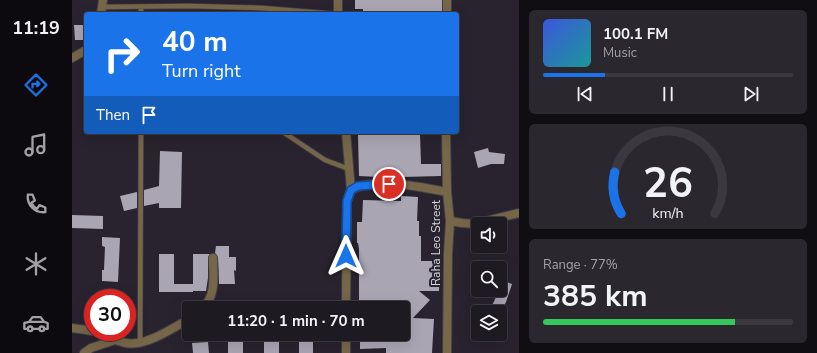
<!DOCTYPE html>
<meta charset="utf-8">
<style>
:root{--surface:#1e1a22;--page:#2b272f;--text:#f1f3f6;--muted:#a1a1a5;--line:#3c3840;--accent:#1a73e8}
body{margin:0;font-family:"Nunito Sans",sans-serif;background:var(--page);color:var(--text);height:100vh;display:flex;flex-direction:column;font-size:15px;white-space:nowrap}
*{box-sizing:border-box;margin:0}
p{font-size:13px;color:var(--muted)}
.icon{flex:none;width:22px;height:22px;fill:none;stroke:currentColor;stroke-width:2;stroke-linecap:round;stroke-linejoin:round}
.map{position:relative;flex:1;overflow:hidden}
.details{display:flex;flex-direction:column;gap:10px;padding:10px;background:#100e13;width:298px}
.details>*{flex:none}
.top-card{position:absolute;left:12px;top:12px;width:375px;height:122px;border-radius:4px;box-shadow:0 4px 16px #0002,0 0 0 1px var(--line);background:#1a73e8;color:#fff;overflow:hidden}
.controls{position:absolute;left:399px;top:217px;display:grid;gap:8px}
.controls a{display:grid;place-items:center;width:36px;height:36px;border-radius:4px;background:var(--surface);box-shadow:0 4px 16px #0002,0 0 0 1px var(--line);font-size:20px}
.speed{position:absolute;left:12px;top:289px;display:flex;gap:8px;font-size:20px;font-weight:700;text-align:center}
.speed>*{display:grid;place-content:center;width:52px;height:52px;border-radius:50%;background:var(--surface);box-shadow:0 4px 16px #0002,0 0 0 1px var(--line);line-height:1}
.speed .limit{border:6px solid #d22;background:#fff;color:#111}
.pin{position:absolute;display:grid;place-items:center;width:34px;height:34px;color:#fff;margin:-17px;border:2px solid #fff;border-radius:50%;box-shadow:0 1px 4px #0007}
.me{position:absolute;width:44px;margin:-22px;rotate:0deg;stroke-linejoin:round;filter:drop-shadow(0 0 3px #0008)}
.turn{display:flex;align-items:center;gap:14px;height:84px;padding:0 12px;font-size:18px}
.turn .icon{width:52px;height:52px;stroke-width:2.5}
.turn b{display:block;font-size:28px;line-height:34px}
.then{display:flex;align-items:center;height:38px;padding:0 12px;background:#0003;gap:8px;font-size:15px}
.big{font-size:30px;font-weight:700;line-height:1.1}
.details .tile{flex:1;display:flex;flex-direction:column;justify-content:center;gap:6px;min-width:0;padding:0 14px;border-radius:6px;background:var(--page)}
.details .dial{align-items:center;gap:0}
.dial svg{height:104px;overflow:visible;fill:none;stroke:var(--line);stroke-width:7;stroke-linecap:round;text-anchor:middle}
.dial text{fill:var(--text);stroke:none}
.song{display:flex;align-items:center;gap:12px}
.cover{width:48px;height:48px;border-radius:6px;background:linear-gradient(135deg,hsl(230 70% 55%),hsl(180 70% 35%))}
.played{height:4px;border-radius:2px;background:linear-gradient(90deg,var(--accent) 25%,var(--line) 25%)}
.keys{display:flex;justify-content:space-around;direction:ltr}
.charge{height:6px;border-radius:3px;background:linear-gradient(90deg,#34c759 77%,var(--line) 0)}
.trip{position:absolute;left:110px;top:301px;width:228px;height:40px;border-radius:4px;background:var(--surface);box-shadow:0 4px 16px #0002,0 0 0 1px var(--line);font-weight:700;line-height:40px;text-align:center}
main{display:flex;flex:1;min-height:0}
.menu{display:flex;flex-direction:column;width:72px;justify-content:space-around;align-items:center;background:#0c0a0e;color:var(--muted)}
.menu .icon{width:28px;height:28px}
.menu .selected{color:var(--accent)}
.menu b{font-size:18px;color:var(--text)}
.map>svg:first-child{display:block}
.building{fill:#aaa5b3}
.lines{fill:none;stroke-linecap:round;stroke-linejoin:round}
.service-casing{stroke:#44404a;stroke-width:6}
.minor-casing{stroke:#44404a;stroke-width:10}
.service{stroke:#776749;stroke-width:4.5}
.minor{stroke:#776749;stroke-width:8}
.route-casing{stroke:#114b97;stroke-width:10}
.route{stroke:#1a73e8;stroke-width:7}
.labels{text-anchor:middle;stroke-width:4;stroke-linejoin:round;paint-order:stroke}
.street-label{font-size:12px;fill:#d9d7de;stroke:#28232e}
</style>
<main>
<nav class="menu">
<b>11:19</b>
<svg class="icon selected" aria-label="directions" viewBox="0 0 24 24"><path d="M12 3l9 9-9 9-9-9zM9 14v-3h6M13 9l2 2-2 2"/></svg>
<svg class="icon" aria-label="music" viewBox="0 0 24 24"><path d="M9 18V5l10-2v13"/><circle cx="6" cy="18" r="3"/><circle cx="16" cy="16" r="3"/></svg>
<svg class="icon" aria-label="phone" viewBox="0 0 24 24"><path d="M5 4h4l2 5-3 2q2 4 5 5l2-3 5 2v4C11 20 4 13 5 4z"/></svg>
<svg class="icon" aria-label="climate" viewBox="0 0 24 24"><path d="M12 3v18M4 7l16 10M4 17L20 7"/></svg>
<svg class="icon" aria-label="car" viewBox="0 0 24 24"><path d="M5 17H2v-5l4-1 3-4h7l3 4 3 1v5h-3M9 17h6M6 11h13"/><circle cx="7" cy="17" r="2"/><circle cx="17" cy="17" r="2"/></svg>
</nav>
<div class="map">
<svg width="447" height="353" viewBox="0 0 447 353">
<rect width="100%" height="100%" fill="#28232e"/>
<path class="building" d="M283,0H370V11H291V9H283Z
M2,25H14V40H3Z
M329,134H348L349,164H369V176L330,177L307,174V177L287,176L286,135H329Z
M416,148L417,152L433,154L432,164H419L406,168L402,152Z
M88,151L110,152L109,208H87V203L72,206V190L87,186Z
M65,192V208L52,211L48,196Z
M329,196L346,197L345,221H347V236H349V261H368L367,291H347L358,300L341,318L362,319L360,353H314V348L288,349V334H331V308H290V302H287V249L286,243H285V222H290L291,200L329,201Z
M0,215L31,216V229L0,228Z
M30,237L48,238L46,282L30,281V270H32L33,247L30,246Z
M144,246H157V257H164V271L162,270L163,284H147L146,258L143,253Z
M87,254H102V284H121V292H87Z
M121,254H138L136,258V278L134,291H121Z
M432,281L440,284L434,302L429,312H417L424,297L408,290H428Z
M156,336L166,337V341H171V353H156Z
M198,337H207V353H192V341H198Z
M227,337H236V341H241V353H227Z
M136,342L137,353H121L120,343Z"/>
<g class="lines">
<defs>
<path id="service" d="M30,7L116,6L190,8L263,14
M69,14V7
M211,132L253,160L277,169
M68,343L69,132"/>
<path id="minor" d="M266,0V14
M29,14L31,0
M375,14V0
M0,58L14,50
M274,132L279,190
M374,132L375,192L378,221L376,254L375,353
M378,221L390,223L402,224L447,213
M130,308C145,296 141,276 141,258
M274,308L275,201L279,190C303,177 349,187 375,192
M0,328L21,331
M25,332C35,335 43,341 54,343C73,347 101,328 117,319
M12,353L19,348L43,340
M274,353V334"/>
</defs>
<use href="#service" class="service-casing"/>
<use href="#minor" class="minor-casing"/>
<use href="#service" class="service"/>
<use href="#minor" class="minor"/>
</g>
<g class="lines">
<defs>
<path id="route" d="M274,256L275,201L279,190L286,186L317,184"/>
</defs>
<use href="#route" class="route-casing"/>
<use href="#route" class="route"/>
</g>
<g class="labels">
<g class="street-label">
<text transform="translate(364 243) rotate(-90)" y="4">Raha Leo Street</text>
</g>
</g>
</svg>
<div class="controls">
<a><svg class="icon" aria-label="sound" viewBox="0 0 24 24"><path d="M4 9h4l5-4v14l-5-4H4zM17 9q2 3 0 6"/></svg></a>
<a><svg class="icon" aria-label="search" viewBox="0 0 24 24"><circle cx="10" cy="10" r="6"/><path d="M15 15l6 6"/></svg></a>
<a><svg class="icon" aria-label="layers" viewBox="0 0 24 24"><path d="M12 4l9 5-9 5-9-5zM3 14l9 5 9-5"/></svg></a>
</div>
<div class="speed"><div class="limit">30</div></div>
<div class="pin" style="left:317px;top:184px;background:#d93025"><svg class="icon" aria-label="arrive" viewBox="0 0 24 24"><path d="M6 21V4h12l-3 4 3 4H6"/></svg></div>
<svg class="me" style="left:274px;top:256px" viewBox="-20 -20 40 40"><path d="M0-17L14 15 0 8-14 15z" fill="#1a73e8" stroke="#fff" stroke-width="4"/></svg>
<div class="trip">11:20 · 1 min · 70 m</div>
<div class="top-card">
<div class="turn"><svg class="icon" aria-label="right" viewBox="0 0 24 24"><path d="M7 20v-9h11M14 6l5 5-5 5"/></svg><div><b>40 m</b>Turn right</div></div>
<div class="then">Then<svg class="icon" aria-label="arrive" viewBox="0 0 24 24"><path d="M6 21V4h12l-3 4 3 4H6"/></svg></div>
</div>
</div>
<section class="details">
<div class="tile">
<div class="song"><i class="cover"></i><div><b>100.1 FM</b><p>Music</p></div></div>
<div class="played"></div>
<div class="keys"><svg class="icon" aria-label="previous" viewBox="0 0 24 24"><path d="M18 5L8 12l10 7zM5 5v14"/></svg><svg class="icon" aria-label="pause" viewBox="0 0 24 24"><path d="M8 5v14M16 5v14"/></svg><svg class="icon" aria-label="next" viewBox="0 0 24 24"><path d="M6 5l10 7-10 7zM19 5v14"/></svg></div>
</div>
<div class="tile dial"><svg viewBox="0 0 100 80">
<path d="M14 69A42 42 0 1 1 86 69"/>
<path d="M14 69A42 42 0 0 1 9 37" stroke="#1a73e8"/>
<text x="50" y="56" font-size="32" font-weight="700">26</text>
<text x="50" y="72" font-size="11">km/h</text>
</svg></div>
<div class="tile"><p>Range · 77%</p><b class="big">385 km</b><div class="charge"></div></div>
</section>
</main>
